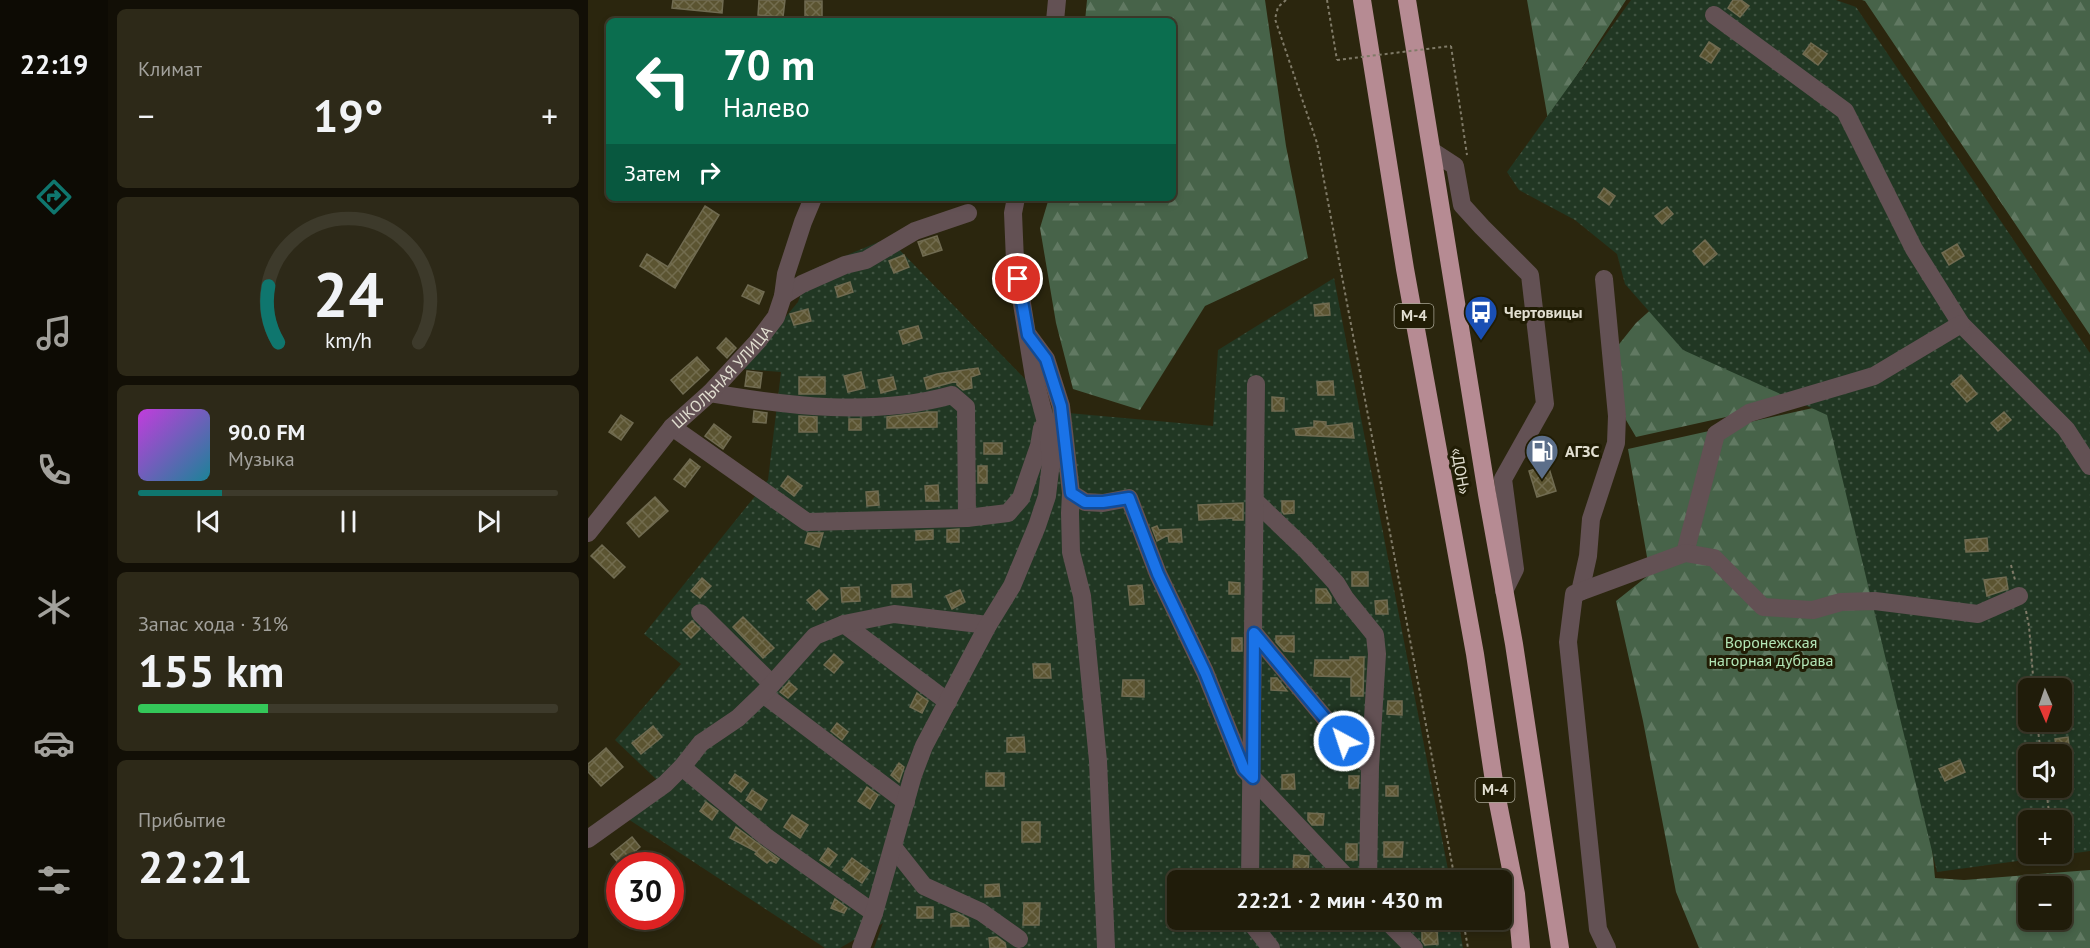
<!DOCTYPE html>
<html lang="ru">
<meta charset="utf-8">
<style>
:root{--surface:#201c0a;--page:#2d2918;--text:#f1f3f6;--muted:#a2a19c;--line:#3d3a2b;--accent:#0f766e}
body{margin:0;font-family:"PT Sans",sans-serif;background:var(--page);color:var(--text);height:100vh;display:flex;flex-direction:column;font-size:22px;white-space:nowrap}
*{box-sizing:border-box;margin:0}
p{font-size:20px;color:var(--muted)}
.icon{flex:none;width:33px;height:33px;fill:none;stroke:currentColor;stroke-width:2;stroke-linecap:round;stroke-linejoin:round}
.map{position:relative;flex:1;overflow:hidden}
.side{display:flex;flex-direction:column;gap:9px;padding:9px;background:#120f06;width:480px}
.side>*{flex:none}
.guide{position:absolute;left:18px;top:18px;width:570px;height:183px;border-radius:9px;box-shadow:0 3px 9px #0003,0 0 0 2px var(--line);background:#0b6e4f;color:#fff;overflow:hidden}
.needle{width:39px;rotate:178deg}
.buttons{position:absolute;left:1430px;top:678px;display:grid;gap:12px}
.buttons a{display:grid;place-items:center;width:54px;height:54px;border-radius:9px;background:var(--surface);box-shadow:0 3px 9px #0003,0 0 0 2px var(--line);font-size:30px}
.speed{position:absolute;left:18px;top:852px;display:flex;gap:12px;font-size:30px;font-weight:700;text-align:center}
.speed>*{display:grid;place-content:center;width:78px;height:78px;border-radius:50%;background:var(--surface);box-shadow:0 3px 9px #0003,0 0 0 2px var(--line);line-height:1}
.speed .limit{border:9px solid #d22;background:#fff;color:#111}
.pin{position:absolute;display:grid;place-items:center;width:51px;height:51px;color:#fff;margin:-26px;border:3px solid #fff;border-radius:50%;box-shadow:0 2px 6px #0007}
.me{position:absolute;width:66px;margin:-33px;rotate:320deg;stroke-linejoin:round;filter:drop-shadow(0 0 4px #0008)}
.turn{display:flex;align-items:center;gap:21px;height:126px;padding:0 18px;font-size:27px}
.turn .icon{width:78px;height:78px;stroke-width:2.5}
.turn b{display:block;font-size:42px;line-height:51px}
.then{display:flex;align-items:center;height:57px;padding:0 18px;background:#0003;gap:12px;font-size:22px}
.big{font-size:45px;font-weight:700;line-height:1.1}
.side .tile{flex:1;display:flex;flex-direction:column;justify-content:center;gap:9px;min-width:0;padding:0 21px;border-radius:9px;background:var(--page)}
.side .dial{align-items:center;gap:0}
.dial svg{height:156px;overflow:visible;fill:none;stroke:var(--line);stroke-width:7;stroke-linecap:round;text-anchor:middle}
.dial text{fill:var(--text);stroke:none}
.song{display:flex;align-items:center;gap:18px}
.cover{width:72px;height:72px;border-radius:9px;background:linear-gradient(135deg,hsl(290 70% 55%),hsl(190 70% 35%))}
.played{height:6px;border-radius:3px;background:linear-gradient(90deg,var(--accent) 20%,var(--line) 20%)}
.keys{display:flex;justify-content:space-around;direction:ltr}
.heat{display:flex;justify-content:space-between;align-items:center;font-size:33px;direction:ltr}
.charge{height:9px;border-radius:4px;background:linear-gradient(90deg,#34c759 31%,var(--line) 0)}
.trip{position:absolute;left:579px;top:870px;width:345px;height:60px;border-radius:9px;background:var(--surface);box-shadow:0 3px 9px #0003,0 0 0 2px var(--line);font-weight:700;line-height:60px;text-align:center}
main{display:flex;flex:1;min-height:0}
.menu{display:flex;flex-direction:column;width:108px;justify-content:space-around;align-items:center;background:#0d0b04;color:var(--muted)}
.menu .icon{width:42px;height:42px}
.menu .current{color:var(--accent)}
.menu b{font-size:27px;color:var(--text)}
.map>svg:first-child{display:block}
.forest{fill:url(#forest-firs);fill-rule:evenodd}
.garden{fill:url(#garden-dots);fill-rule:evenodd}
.building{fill:url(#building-cross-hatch);stroke:#706b51;stroke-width:1.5}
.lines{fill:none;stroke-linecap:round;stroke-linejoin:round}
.path{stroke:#807b68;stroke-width:2;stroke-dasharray:3 3;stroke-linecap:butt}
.minor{stroke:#635154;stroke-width:18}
.highway{stroke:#b68b93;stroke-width:18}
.path-bridge{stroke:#807b68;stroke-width:2;stroke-dasharray:3 3;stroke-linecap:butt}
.route-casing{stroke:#114b97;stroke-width:15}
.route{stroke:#1a73e8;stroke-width:10}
.labels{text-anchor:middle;stroke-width:6;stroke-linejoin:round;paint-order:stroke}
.shield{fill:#211d05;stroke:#a8a594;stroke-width:1.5}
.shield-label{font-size:15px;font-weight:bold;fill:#e2dfd1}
.poi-label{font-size:16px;font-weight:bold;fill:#e2dfd1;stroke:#211d05;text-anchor:start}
.street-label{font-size:16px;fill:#e2dfd1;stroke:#211d05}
.park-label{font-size:16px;fill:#b2e5b5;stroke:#211d05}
</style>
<main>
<nav class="menu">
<b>22:19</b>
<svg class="icon current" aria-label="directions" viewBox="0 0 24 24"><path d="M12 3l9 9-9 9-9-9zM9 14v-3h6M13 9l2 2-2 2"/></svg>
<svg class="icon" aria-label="music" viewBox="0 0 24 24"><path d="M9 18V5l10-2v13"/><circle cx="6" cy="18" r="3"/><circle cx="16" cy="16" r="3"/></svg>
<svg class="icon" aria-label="phone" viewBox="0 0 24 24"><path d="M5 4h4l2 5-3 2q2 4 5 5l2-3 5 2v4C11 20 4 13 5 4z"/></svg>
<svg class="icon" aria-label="climate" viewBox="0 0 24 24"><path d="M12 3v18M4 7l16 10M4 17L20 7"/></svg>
<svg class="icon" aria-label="car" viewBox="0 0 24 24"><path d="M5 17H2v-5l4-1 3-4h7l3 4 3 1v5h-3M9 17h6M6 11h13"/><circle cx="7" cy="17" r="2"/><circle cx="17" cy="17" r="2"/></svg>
<svg class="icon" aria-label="filters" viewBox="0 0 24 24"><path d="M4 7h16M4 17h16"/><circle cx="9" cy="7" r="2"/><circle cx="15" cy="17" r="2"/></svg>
</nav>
<section class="side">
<div class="tile"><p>Климат</p>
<div class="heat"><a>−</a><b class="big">19°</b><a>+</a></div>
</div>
<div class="tile dial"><svg viewBox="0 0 100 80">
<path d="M14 69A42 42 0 1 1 86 69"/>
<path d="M14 69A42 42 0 0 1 9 40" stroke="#0f766e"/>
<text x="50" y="56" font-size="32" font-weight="700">24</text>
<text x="50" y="72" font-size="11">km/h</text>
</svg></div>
<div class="tile">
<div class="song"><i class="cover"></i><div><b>90.0 FM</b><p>Музыка</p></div></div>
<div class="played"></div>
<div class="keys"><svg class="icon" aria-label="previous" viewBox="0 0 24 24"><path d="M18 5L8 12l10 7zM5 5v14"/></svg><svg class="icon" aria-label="pause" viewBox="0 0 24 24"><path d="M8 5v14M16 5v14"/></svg><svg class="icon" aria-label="next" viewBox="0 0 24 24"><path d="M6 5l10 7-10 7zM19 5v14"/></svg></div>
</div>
<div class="tile"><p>Запас хода · 31%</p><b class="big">155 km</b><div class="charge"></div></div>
<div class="tile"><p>Прибытие</p><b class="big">22:21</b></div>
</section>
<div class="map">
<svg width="1502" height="948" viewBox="0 0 1502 948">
<defs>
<pattern id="forest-firs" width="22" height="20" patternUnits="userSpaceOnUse" patternTransform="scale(1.5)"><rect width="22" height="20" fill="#476349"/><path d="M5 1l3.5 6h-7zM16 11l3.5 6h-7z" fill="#617962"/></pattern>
<pattern id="garden-dots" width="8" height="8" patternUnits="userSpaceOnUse" patternTransform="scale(1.5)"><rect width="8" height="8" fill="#213723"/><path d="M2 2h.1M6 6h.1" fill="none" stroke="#415442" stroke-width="1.8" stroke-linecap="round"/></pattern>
<pattern id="building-cross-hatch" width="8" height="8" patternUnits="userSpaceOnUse" patternTransform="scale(1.5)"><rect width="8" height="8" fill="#5b5431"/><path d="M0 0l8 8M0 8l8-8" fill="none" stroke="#726c4e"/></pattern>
</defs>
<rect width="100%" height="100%" fill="#2b260e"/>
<path class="forest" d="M499,0H677L698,146L720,258L617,306L552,410L485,389L468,323L452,228L461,198H585V21H497Z
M939,0H1038L960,120Z
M1274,0H1502V335L1277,1Z
M1088,287L1269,388L1048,437L1038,420L1028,348L1048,323Z
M1270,398L1321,613L1347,878L1376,880L1502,870V948H1111L1088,892L1055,721L1028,601L1062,574L1040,449ZM1440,886H1473V920H1440Z"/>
<path class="garden" d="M1043,0H1248L1268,7L1502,353V851L1349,872L1239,415L1095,350L1037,284L1029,254L987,220L931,190L919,172ZM1440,688H1473V722H1440ZM1440,754H1473V788H1440ZM1440,820H1473V854H1440Z
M300,238L469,412L625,426L630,350L746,278L862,880H590V920H870L875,948H286L295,923L252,948H237L40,819L69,780L27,740L93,664L56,634L180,480L193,372L154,369L210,302L221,271Z"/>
<path class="building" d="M85,0H135L134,13L84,8Z
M171,0H197L195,17L170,15Z
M1145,0H1153L1161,6L1152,17L1140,8Z
M217,1H234V20H217Z
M1121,42L1132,49L1123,63L1112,56Z
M1223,43L1239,54L1230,65L1215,54Z
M1016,188L1027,196L1021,205L1010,197Z
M117,206L131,215L87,288L52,266L59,254L80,267Z
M1079,207L1085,214L1074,224L1067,216Z
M349,236L354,250L335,256L330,242Z
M1117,240L1129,254L1116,265L1105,251Z
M1369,244L1376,256L1361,265L1354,253Z
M316,255L321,267L306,273L301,261Z
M262,282L265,292L250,297L247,287Z
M160,285L176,292L171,304L154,296Z
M741,303L742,315L727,316L726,305Z
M220,309L223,321L206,325L202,314Z
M330,326L334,338L315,344L311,331Z
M138,338L148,348L139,358L129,348Z
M109,357L121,370L95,394L83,380Z
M390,368L392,374L383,377L384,388L375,390L369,385V381L339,389L336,378L349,374Z
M159,371L174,373L172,388L157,386Z
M273,372L277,388L260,392L256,376Z
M1373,375L1389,394L1379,402L1363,384Z
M211,377H237V394H211Z
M305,377L308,389L293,393L290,380Z
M745,381L746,395H730L729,382Z
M684,397L696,398V411H684Z
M166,411L179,413L178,423L165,422Z
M340,412H349V427L299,428V417Z
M1416,412L1423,420L1410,431L1403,423Z
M33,415L45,423L33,440L21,432Z
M211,416L229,417V432H211Z
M261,419H273V430H261Z
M726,421L738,422V426L764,423L766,438L708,435L707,429L726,427Z
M126,424L143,437L135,449L117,436Z
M396,443H414V454H396Z
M102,459L112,467L97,487L86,479Z
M960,465L968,491L949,497L941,471Z
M390,466H399V483H390Z
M200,476L214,486L206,496L193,486Z
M350,485L351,501H338L337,486Z
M290,491L291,505L279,506L278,492Z
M67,497L80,511L51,537L39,523Z
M694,501H706V513L696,514L694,511Z
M655,503V520H645V518L611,520L610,505Z
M569,526L571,530L593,529L594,542H581L580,535L569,541L564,528Z
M371,529V542H359V530Z
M345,530V539L328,540V531Z
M220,533H235L231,547L217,543Z
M1399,538L1400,551L1378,552L1377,540Z
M14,545L37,567L26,578L3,556Z
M764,572H780V586H764Z
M1418,577L1420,589L1399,596L1396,580Z
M114,578L123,586L112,598L103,591Z
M641,582L652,583V594H641Z
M323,584L324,597H304V585Z
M554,585L556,604L542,605L540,586Z
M271,587L272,601L254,602L253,588Z
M728,589H738L743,597V603H728Z
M231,590L240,599L228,610L219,600Z
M372,590L377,602L364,609L358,596Z
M799,600L800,614H788L787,601Z
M155,617L186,648L175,658L145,627Z
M104,621L112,629L103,638L95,630Z
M688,636H706V652L696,651L688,642Z
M644,638H654V651H644Z
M246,654L255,662L246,673L236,665Z
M762,657H776L775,696H763V677L726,676L727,660H762Z
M445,664H462L463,678H446Z
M683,678H689L699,691L683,690Z
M535,680H556V697L534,696Z
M201,682L209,689L200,698L192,692Z
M329,693L340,701L334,713L322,707Z
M800,701H814V715L799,714Z
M249,723L260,732L254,740L243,731Z
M65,726L74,737L53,754L44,743Z
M436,737L437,752H419V738Z
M1480,737L1482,754H1469L1467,739Z
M18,748L35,767L13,786L0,772V764Z
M1372,760L1377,772L1357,781L1351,769Z
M311,763L316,767L311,782L303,775Z
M398,773H416V786H398Z
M147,774L160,783L153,792L141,783Z
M706,774L707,789H694V775Z
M761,776H771L770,788H761Z
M798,786H810V796H798Z
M279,787L290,795L282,809L270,801Z
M164,790L179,800L173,810L158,800Z
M118,802L130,811L124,820L112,811Z
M720,813L736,814L735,825H724L720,820Z
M204,815L220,825L212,838L196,827Z
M434,822H452V842H434Z
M148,827L191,859L188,863L182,860L179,863L167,854L169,852L142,838Z
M44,837L52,847L32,865L23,854Z
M796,842H815L814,857H796Z
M758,844H769V860H758Z
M240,848L249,855L241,866L232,860Z
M706,855L721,856L720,872L705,871Z
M264,858L282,871L274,883L255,870Z
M411,884L412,896L397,897V885Z
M247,899L259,908L256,913L243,908Z
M436,903H452L451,925H435Z
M329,907H345V918H329Z
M369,913L380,919L381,926H363V914Z
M834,920H846V930H849L850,944L837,945L834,941Z
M409,937L417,943L418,948H402L401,938Z"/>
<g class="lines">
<path class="path" d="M698,0L690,7L687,19L729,143L867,880
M739,0L749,60
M863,46L879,155
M1423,565L1427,580
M1438,611L1441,626L1446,688
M1449,722L1453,754
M1458,788L1462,820
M875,920L880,948"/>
<g class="minor">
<path d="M1126,15L1257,111L1326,249L1373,324L1478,429L1502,466"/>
<path d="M467,21L469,0"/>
<path d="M844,151L867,166L874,205L894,227L942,275L957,404L915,479L927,569L916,591"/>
<path d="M195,296L214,284L257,265L278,260L327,231L380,213"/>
<path d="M441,336L458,359L473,406L483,493L497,502L515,503L541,498L570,574L617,672L656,769L761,880"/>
<path d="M122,393C201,406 285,417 364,395L378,407L379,518"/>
<path d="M84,427L219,522L379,518L420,513L433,498L451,446L454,428"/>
<path d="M483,493L482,513L483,552L494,596L510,761L518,948"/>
<path d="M667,501L717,549L748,583L757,598L787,635L789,654L782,767L780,880"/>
<path id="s1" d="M0,533L84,427L122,393L169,342L188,317L195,296L198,274L215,222L225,198"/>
<path d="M1097,553L1128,434L1161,413L1286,376L1373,324"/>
<path d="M992,592L1000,556L1003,519L1028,443L1029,416L1016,279"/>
<path d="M112,613L184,684"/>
<path d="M256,624L360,702"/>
<path d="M666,633L756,741L782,767"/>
<path d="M175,694L318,802"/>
<path d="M94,767L177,836L286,913"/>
<path d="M0,839L77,784L94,767L113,743L150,718L175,694L227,636L256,624L306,614L400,625"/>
<path d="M306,848L336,886L393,912L431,939"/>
<path d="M662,880L668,384"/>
<path d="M661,920L683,948"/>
<path d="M798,920L826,948"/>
<path d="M273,948L286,913L325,775L336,746L400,625L424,586L449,526L459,496L463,462L460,430L446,377L427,261L425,213L428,198"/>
<path d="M1019,948L1010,929L980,642L986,594L1097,553L1126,558L1175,607L1225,610L1253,602L1287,601L1390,614L1431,596"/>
</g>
<path class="highway" d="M774,0L817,269L887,654L907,788L928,894L933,948
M819,0L899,494L926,644L972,948"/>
<path class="path-bridge" d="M749,60L863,46"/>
</g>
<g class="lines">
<defs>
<path id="route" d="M430,279L440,335L458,359L473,406L483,493L497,502H515L541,498L570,574L617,672L656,769L665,778L666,633L756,741"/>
</defs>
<use href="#route" class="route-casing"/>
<use href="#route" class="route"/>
</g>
<defs>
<symbol id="bus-pin" viewBox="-11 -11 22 30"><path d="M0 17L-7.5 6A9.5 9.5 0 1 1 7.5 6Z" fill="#1a4fb4" stroke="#211d05"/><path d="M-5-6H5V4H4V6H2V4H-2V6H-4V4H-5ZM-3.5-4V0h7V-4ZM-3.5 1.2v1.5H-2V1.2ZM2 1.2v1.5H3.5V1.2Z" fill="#fff"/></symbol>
<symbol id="fuel-pin" viewBox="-11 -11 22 30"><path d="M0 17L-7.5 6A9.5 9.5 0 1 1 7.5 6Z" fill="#5c6f8a" stroke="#211d05"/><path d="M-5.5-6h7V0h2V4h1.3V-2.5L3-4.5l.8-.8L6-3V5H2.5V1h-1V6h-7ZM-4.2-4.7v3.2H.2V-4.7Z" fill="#fff"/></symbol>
</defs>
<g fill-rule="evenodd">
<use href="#bus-pin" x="874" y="293" width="38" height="52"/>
<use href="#fuel-pin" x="935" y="432" width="38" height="52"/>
</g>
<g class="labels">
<g class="shield">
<rect x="806.5" y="304" width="39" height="24" rx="4.5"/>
<rect x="887.5" y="778" width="39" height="24" rx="4.5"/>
</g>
<g class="shield-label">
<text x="826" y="321">М-4</text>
<text x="907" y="795">М-4</text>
</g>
<g class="poi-label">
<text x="916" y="318">Чертовицы</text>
<text x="977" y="457">АГЗС</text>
</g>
<g class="street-label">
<text dy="6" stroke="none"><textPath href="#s1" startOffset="206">ШКОЛЬНАЯ УЛИЦА</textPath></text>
<text transform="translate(873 471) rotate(80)" y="6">«ДОН»</text>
</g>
<g class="park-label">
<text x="1183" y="648">Воронежская<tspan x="1183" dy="18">нагорная дубрава</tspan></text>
</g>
</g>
</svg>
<div class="buttons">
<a><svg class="needle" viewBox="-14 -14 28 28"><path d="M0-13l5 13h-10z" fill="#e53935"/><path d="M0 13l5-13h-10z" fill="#a2a19c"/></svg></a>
<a><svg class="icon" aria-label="sound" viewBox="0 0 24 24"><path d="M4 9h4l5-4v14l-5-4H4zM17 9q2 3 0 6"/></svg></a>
<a>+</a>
<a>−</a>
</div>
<div class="speed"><div class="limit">30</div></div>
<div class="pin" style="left:430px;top:279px;background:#d93025"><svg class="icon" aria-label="arrive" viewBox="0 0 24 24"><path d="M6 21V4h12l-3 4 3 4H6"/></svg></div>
<svg class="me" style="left:756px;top:741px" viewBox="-20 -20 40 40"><circle r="17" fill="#1a73e8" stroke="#fff" stroke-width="3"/><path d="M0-11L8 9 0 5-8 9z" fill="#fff"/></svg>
<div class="trip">22:21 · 2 мин · 430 m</div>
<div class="guide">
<div class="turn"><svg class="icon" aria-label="left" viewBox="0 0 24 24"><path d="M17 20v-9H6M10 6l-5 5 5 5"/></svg><div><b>70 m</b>Налево</div></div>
<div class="then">Затем<svg class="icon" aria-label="right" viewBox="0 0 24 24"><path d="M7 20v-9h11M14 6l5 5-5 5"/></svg></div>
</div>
</div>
</main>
